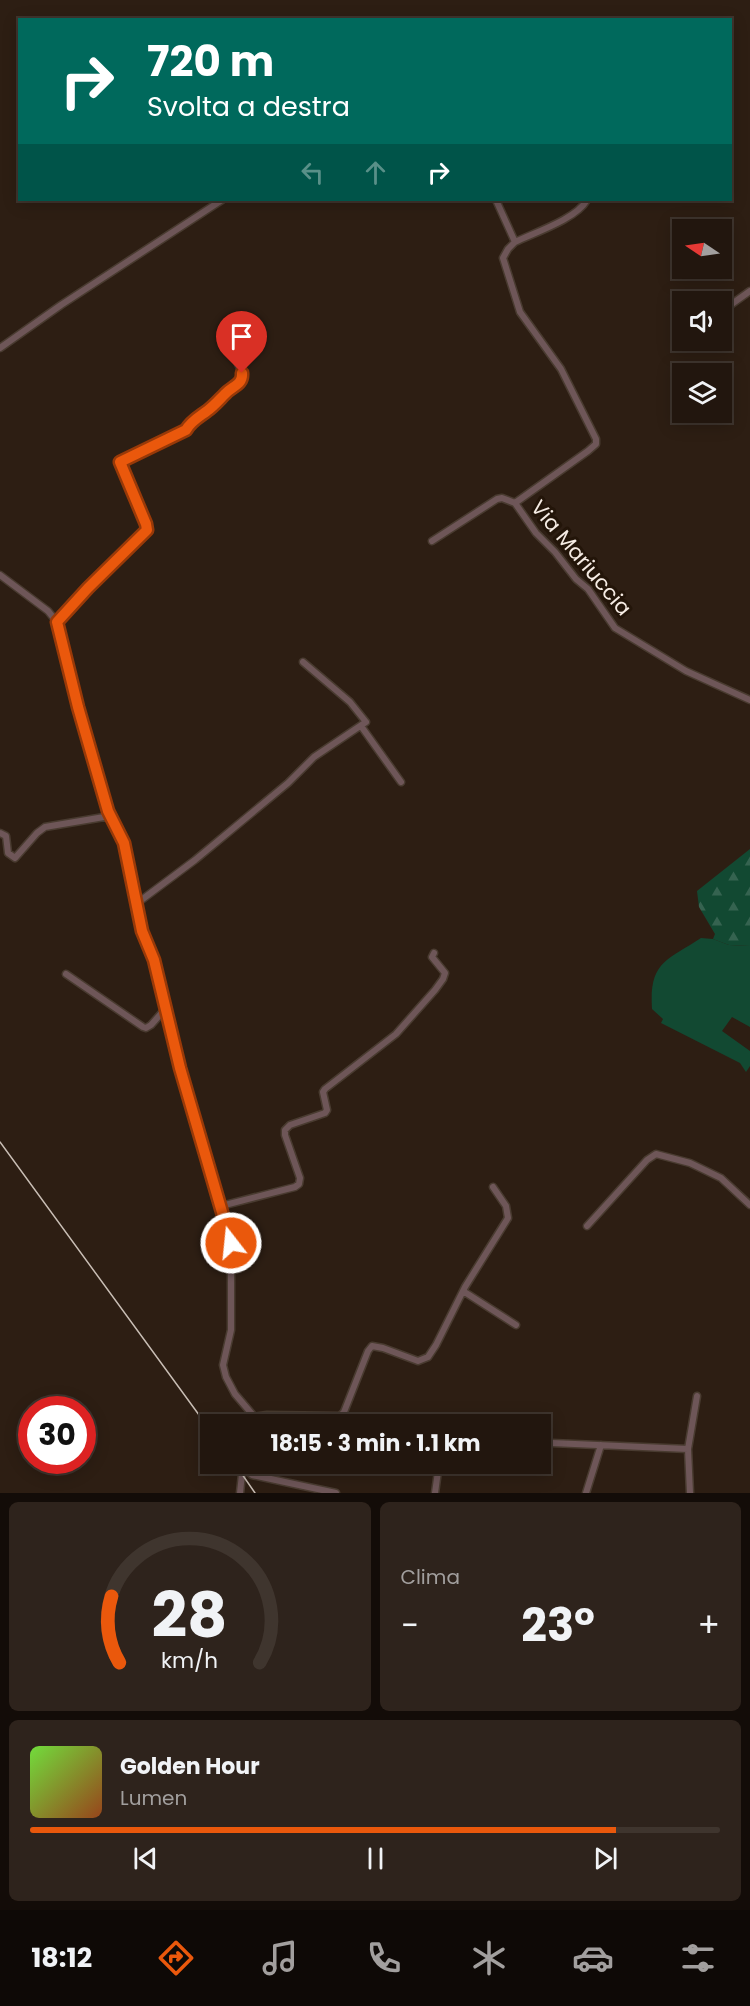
<!DOCTYPE html>
<html lang="it">
<meta charset="utf-8">
<style>
:root{--surface:#22160e;--page:#2e231c;--text:#f1f3f6;--muted:#a29f9e;--line:#3f352e;--accent:#ea580c}
body{margin:0;font-family:Poppins,sans-serif;background:var(--page);color:var(--text);height:100vh;display:flex;flex-direction:column;font-size:22px;white-space:nowrap}
*{box-sizing:border-box;margin:0}
p{font-size:20px;color:var(--muted)}
.icon{flex:none;width:33px;height:33px;fill:none;stroke:currentColor;stroke-width:2;stroke-linecap:round;stroke-linejoin:round}
.map{position:relative;height:1493px;overflow:hidden}
.side{display:flex;flex-direction:column;gap:9px;padding:9px;background:#130c08;flex:1}
.side>*{flex:none}
.top-card{position:absolute;left:18px;top:18px;width:714px;height:183px;border-radius:0px;box-shadow:0 3px 15px #0003,0 0 0 2px var(--line);background:#00695c;color:#fff;overflow:hidden}
.needle{width:39px;rotate:283deg}
.tools{position:absolute;left:672px;top:219px;display:grid;gap:12px}
.tools a{display:grid;place-items:center;width:60px;height:60px;border-radius:0px;background:var(--surface);box-shadow:0 3px 15px #0003,0 0 0 2px var(--line);font-size:30px}
.speed{position:absolute;left:18px;top:1396px;display:flex;gap:12px;font-size:30px;font-weight:700;text-align:center}
.speed>*{display:grid;place-content:center;width:78px;height:78px;border-radius:50%;background:var(--surface);box-shadow:0 3px 15px #0003,0 0 0 2px var(--line);line-height:1}
.speed .limit{border:9px solid #d22;background:#fff;color:#111}
.pin{position:absolute;display:grid;place-items:center;width:51px;height:51px;color:#fff;margin:-62px -26px;border-radius:50% 50% 50% 0;rotate:-45deg;box-shadow:0 0 6px #0007}
.pin .icon{rotate:45deg}
.me{position:absolute;width:66px;margin:-33px;rotate:344deg;stroke-linejoin:round;filter:drop-shadow(0 0 4px #0008)}
.turn{display:flex;align-items:center;gap:21px;height:126px;padding:0 30px;font-size:27px}
.turn .icon{width:78px;height:78px;stroke-width:2.5}
.turn b{display:block;font-size:42px;line-height:51px}
.lanes{display:flex;align-items:center;height:57px;padding:0 30px;background:#0003;justify-content:center;gap:30px;direction:ltr}
.lanes .off{opacity:.35}
.big{font-size:45px;font-weight:700;line-height:1.1}
.side .widget{flex:1;display:flex;flex-direction:column;justify-content:center;gap:9px;min-width:0;padding:0 21px;border-radius:9px;background:var(--page)}
.side .dial{align-items:center;gap:0}
.dial svg{height:156px;overflow:visible;fill:none;stroke:var(--line);stroke-width:7;stroke-linecap:round;text-anchor:middle}
.dial text{fill:var(--text);stroke:none}
.song{display:flex;align-items:center;gap:18px}
.cover{width:72px;height:72px;border-radius:9px;background:linear-gradient(135deg,hsl(100 70% 55%),hsl(20 70% 35%))}
.played{height:6px;border-radius:3px;background:linear-gradient(90deg,var(--accent) 85%,var(--line) 85%)}
.keys{display:flex;justify-content:space-around;direction:ltr}
.heat{display:flex;justify-content:space-between;align-items:center;font-size:33px;direction:ltr}
.side .tiles{flex:1;display:grid;gap:9px;grid-template-columns:1fr 1fr}
.widget:last-child{grid-column:span 2}
.trip{position:absolute;left:200px;top:1414px;width:351px;height:60px;border-radius:0px;background:var(--surface);box-shadow:0 3px 15px #0003,0 0 0 2px var(--line);font-weight:700;line-height:60px;text-align:center}
.menu{display:flex;height:96px;justify-content:space-around;align-items:center;background:#0e0906;color:var(--muted)}
.menu .icon{width:42px;height:42px}
.menu .on{color:var(--accent)}
.menu b{font-size:27px;color:var(--text)}
.map>svg:first-child{display:block}
.green{fill:#124932}
.forest{fill:url(#forest-firs)}
.lines{fill:none;stroke-linecap:round;stroke-linejoin:round}
.street-casing{stroke:#493b30;stroke-width:9}
.street{stroke:#6e5658;stroke-width:6}
.rail{stroke:#c9beb5;stroke-width:1.5}
.route-casing{stroke:#983908;stroke-width:15}
.route{stroke:#ea580c;stroke-width:10}
.labels{text-anchor:middle;stroke-width:6;stroke-linejoin:round;paint-order:stroke}
.street-label{font-size:21px;fill:#f6ece4;stroke:#231509}
</style>
<div class="map">
<svg width="750" height="1493" viewBox="0 0 750 1493">
<defs>
<pattern id="forest-firs" width="22" height="20" patternUnits="userSpaceOnUse" patternTransform="scale(1.5)"><rect width="22" height="20" fill="#124932"/><path d="M5 1l3.5 6h-7zM16 11l3.5 6h-7z" fill="#356350"/></pattern>
</defs>
<rect width="100%" height="100%" fill="#2d1e13"/>
<path class="green" d="M701,938L713,939L729,945L750,946V1027L732,1017L722,1031L750,1051V1066L746,1072L740,1063L661,1023L663,1019L652,1009C649,962 666,961 701,938Z"/>
<path class="forest" d="M750,849V946L729,945L713,939L715,934L699,907L697,891Z"/>
<g class="lines">
<defs>
<path id="street" d="M496,200L515,242L508,249L503,258L520,312L561,369L596,439V444L588,451L515,503
M515,242C536,232 576,219 587,200
M722,311L750,291
M0,348L61,305L222,200
M432,541L497,499L502,498L515,503L536,533L555,552L576,579L588,589L615,628L686,671L750,700
M0,575L48,611L57,622L78,707L107,811L124,844L142,931L154,960L180,1068L231,1243V1330L223,1365L226,1377L235,1394L252,1414V1425
M57,622L88,588L147,530L146,524L120,462L186,430L191,422L209,410L240,382L242,373L238,364
M361,726L401,782
M0,833L6,836L8,853L15,858L37,833L45,827L110,816
M136,904L195,860L288,783L314,757L366,722L350,702L303,662
M66,974L143,1027L146,1028L151,1025L166,1008
M221,1206L295,1187L299,1184L300,1178L285,1135V1130L290,1125L325,1113L327,1110L323,1092L325,1089L396,1034L435,990L443,979L445,973L432,957L434,953
M587,1226L647,1160L656,1154L690,1163L721,1178L750,1205
M463,1291L516,1325
M253,1417L267,1415L340,1416L344,1412L368,1351L372,1346L383,1348L418,1361L428,1357L436,1345L465,1287L508,1218L506,1206L493,1187
M552,1443L688,1449
M242,1465L252,1475L336,1493
M240,1493L243,1464
M435,1493L439,1464
M586,1493L601,1445
M690,1493L688,1449L697,1396"/>
</defs>
<use href="#street" class="street-casing"/>
<use href="#street" class="street"/>
<path class="rail" d="M0,1142L210,1430
M235,1464L255,1493"/>
</g>
<g class="lines">
<defs>
<path id="route" d="M231,1243L180,1068L154,960L142,931L124,843L108,811L78,707L57,622L88,588L147,530L146,524L120,462L186,430C191,421 199,417 207,411C214,406 219,400 225,394C232,386 243,385 242,373"/>
</defs>
<use href="#route" class="route-casing"/>
<use href="#route" class="route"/>
</g>
<g class="labels">
<g class="street-label">
<text transform="translate(581 558) rotate(50)" y="7">Via Mariuccia</text>
</g>
</g>
</svg>
<div class="tools">
<a><svg class="needle" viewBox="-14 -14 28 28"><path d="M0-13l5 13h-10z" fill="#e53935"/><path d="M0 13l5-13h-10z" fill="#a29f9e"/></svg></a>
<a><svg class="icon" aria-label="sound" viewBox="0 0 24 24"><path d="M4 9h4l5-4v14l-5-4H4zM17 9q2 3 0 6"/></svg></a>
<a><svg class="icon" aria-label="layers" viewBox="0 0 24 24"><path d="M12 4l9 5-9 5-9-5zM3 14l9 5 9-5"/></svg></a>
</div>
<div class="speed"><div class="limit">30</div></div>
<div class="pin" style="left:242px;top:373px;background:#d93025"><svg class="icon" aria-label="arrive" viewBox="0 0 24 24"><path d="M6 21V4h12l-3 4 3 4H6"/></svg></div>
<svg class="me" style="left:231px;top:1243px" viewBox="-20 -20 40 40"><circle r="17" fill="#ea580c" stroke="#fff" stroke-width="3"/><path d="M0-11L8 9 0 5-8 9z" fill="#fff"/></svg>
<div class="trip">18:15 · 3 min · 1.1 km</div>
<div class="top-card">
<div class="turn"><svg class="icon" aria-label="right" viewBox="0 0 24 24"><path d="M7 20v-9h11M14 6l5 5-5 5"/></svg><div><b>720 m</b>Svolta a destra</div></div>
<div class="lanes"><svg class="icon off" aria-label="left" viewBox="0 0 24 24"><path d="M17 20v-9H6M10 6l-5 5 5 5"/></svg><svg class="icon off" aria-label="ahead" viewBox="0 0 24 24"><path d="M12 20V5M6 11l6-6 6 6"/></svg><svg class="icon" aria-label="right" viewBox="0 0 24 24"><path d="M7 20v-9h11M14 6l5 5-5 5"/></svg></div>
</div>
</div>
<section class="side">
<div class="tiles">
<div class="widget dial"><svg viewBox="0 0 100 80">
<path d="M14 69A42 42 0 1 1 86 69"/>
<path d="M14 69A42 42 0 0 1 10 35" stroke="#ea580c"/>
<text x="50" y="56" font-size="32" font-weight="700">28</text>
<text x="50" y="72" font-size="11">km/h</text>
</svg></div>
<div class="widget"><p>Clima</p>
<div class="heat"><a>−</a><b class="big">23°</b><a>+</a></div>
</div>
<div class="widget">
<div class="song"><i class="cover"></i><div><b>Golden Hour</b><p>Lumen</p></div></div>
<div class="played"></div>
<div class="keys"><svg class="icon" aria-label="previous" viewBox="0 0 24 24"><path d="M18 5L8 12l10 7zM5 5v14"/></svg><svg class="icon" aria-label="pause" viewBox="0 0 24 24"><path d="M8 5v14M16 5v14"/></svg><svg class="icon" aria-label="next" viewBox="0 0 24 24"><path d="M6 5l10 7-10 7zM19 5v14"/></svg></div>
</div>
</div>
</section>
<nav class="menu">
<b>18:12</b>
<svg class="icon on" aria-label="directions" viewBox="0 0 24 24"><path d="M12 3l9 9-9 9-9-9zM9 14v-3h6M13 9l2 2-2 2"/></svg>
<svg class="icon" aria-label="music" viewBox="0 0 24 24"><path d="M9 18V5l10-2v13"/><circle cx="6" cy="18" r="3"/><circle cx="16" cy="16" r="3"/></svg>
<svg class="icon" aria-label="phone" viewBox="0 0 24 24"><path d="M5 4h4l2 5-3 2q2 4 5 5l2-3 5 2v4C11 20 4 13 5 4z"/></svg>
<svg class="icon" aria-label="climate" viewBox="0 0 24 24"><path d="M12 3v18M4 7l16 10M4 17L20 7"/></svg>
<svg class="icon" aria-label="car" viewBox="0 0 24 24"><path d="M5 17H2v-5l4-1 3-4h7l3 4 3 1v5h-3M9 17h6M6 11h13"/><circle cx="7" cy="17" r="2"/><circle cx="17" cy="17" r="2"/></svg>
<svg class="icon" aria-label="filters" viewBox="0 0 24 24"><path d="M4 7h16M4 17h16"/><circle cx="9" cy="7" r="2"/><circle cx="15" cy="17" r="2"/></svg>
</nav>
